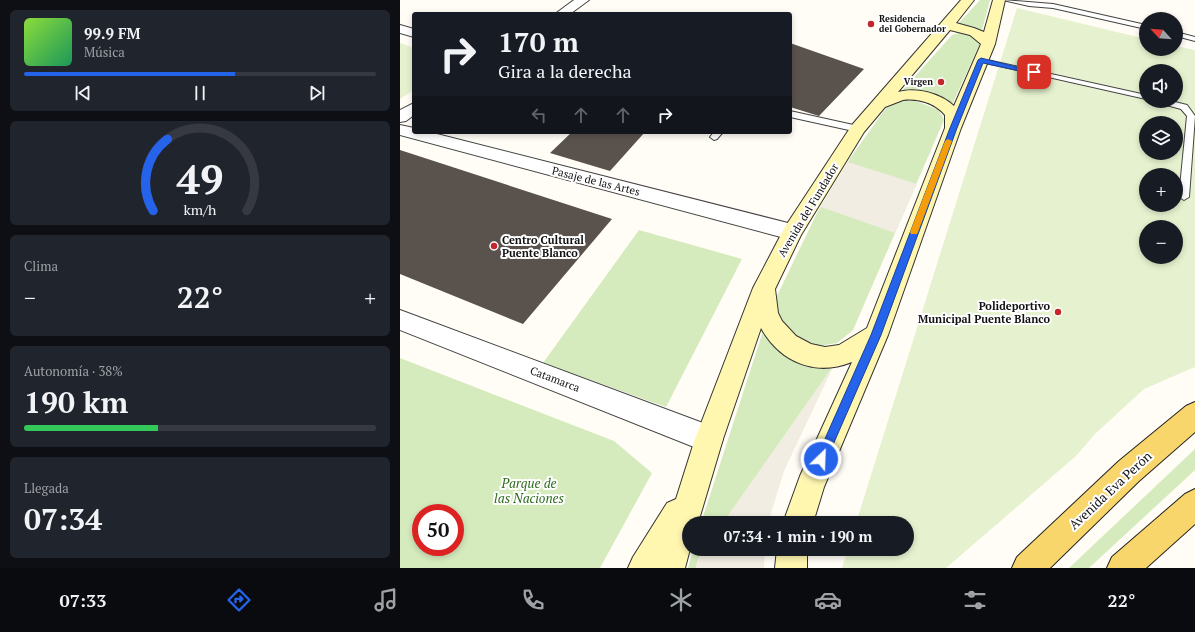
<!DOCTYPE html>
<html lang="es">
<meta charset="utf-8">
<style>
:root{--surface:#171b24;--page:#20242c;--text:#f1f3f6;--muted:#9ea1a6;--line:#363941;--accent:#2563eb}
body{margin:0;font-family:"PT Serif",serif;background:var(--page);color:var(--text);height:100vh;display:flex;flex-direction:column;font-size:15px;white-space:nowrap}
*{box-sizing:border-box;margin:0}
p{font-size:13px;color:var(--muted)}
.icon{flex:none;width:22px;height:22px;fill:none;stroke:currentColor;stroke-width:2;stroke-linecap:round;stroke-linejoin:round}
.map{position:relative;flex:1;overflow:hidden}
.drawer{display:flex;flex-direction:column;gap:10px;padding:10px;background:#0d0f14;width:400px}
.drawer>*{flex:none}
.banner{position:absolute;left:12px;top:12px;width:380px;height:122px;border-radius:4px;box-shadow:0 2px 6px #0003;background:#171b24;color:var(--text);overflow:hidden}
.needle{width:26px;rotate:296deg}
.fabs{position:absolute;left:739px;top:12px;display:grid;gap:8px}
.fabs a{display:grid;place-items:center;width:44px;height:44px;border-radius:50%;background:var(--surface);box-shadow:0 2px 6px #0003;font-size:20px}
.speed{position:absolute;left:12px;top:504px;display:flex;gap:8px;font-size:20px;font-weight:700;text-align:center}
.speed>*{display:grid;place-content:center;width:52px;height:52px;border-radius:50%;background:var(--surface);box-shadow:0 2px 6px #0003;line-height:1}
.speed .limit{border:6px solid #d22;background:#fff;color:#111}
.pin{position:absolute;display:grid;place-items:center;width:34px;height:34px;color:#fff;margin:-17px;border-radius:8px;box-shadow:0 2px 6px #0006}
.me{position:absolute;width:44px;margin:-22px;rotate:24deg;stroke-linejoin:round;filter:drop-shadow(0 0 3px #0008)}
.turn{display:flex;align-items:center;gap:14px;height:84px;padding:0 20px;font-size:18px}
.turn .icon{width:52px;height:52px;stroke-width:2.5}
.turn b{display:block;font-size:28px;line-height:34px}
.lanes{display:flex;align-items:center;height:38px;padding:0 20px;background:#0003;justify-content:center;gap:20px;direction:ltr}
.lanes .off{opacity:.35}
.big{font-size:30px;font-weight:700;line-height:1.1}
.drawer .card{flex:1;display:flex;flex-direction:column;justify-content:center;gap:6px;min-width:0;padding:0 14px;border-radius:6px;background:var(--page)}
.drawer .dial{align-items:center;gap:0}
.dial svg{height:104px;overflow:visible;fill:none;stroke:var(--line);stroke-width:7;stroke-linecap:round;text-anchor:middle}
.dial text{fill:var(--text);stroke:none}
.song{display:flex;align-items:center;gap:12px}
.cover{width:48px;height:48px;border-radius:6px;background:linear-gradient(135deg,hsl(90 70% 55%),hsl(150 70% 35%))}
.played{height:4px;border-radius:2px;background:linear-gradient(90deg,var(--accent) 60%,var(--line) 60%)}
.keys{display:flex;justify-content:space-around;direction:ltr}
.heat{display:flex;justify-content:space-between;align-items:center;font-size:22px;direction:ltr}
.charge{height:6px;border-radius:3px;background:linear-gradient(90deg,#34c759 38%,var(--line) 0)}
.trip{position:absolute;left:282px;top:516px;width:232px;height:40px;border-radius:20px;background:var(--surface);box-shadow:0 2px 6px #0003;font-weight:700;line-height:40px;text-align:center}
.dock{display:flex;height:64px;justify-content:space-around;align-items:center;background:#090b0e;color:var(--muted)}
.dock .icon{width:28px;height:28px}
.dock .selected{color:var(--accent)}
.dock b{font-size:18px;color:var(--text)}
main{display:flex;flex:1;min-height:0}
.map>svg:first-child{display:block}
.green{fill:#d5ebbd;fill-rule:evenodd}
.pitch{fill:#e6f2cf;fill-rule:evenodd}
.plaza{fill:#f1ede2}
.building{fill:#5a524d}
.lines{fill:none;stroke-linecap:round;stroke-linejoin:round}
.service-casing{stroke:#444;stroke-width:2}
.minor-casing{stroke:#444;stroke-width:2}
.secondary-casing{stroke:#333;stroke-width:2}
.primary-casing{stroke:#222;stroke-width:2}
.service{fill:#fff;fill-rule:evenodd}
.minor{fill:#fff;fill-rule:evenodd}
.secondary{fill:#fff6b0;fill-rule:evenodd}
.primary{fill:#f9d66b;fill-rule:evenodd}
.route{fill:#2563eb;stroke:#184099}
.slow{fill:#f59e0b}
.poi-dot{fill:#c4262e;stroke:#fff;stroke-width:1.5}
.labels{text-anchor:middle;stroke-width:4;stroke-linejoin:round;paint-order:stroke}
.far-poi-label{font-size:9px;font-weight:bold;fill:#111;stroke:#fff;text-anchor:start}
.street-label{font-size:11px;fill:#111;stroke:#fff}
.poi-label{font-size:11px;font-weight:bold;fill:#111;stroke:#fff;text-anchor:start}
.near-park-label{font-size:13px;font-style:italic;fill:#2f6b1f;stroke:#fff}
.near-street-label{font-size:13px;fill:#111;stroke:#fff}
</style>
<main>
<section class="drawer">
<div class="card">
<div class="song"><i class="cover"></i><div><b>99.9 FM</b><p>Música</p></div></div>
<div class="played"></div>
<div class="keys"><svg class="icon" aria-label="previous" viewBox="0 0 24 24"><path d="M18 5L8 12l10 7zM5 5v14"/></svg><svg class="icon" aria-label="pause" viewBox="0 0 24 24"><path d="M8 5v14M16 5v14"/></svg><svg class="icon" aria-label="next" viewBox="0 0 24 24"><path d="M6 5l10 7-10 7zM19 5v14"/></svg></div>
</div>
<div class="card dial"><svg viewBox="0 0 100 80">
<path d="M14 69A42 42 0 1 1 86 69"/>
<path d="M14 69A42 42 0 0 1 25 14" stroke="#2563eb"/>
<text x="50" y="56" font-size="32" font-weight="700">49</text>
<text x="50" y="72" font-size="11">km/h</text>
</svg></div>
<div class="card"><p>Clima</p>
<div class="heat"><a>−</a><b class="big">22°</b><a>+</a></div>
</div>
<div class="card"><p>Autonomía · 38%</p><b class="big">190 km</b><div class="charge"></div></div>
<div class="card"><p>Llegada</p><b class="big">07:34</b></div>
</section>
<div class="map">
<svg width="795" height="568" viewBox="0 0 795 568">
<rect width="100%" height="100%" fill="#fffdf5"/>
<path class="green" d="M580,0H590L582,30L558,24Z
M559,33C569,34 575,34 580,43L552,105C538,93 520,88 501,92L552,35Z
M513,100L539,110L544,120L453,330L437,343L419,346L400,341L376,318L375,300L417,213L451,157L486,108L497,101Z
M239,230L342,259L266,407L143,363Z
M363,331L386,356L413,365H434L323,523H301Z
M0,358L214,441L252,473L200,568H0ZM21,513H55V547H21Z
M795,449V470L689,568H669Z
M293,549H305L298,559L296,568H288Z"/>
<path class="pitch" d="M617,8L746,39V49H776V46L795,50V367L744,389L695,434L676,456L546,568H442L448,549H507V523H456ZM746,71H776V101H746ZM746,123H776V153H746ZM746,175H776V205H746ZM746,227H776V257H746Z
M0,43L14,48V90L0,99Z"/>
<path class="plaza" d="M448,162L517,184L495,233L421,207Z
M434,365L384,471L368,523H323Z
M305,549H365L364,568H296L298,559Z"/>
<path class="building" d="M390,43L464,69L419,116L390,107Z
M172,132H245L210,171L150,153Z
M0,150L212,219L123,324L0,274Z"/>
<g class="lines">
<defs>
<path id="service" d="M603,0L653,4L746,25V29L653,8L629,6Z
M776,32L795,37V41L776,36Z
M578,58L746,95V99L581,62L577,60Z
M758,101H771L787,105L795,116L789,197L784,200L779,197L787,116L781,109L759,103Z
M390,111L458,126L462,129L458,132L390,117Z
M314,132H323L317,139L314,140L310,137Z"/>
<path id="minor" d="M174,0H189L170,14H155Z
M0,25L14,29V37L0,33Z
M14,103V115L6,121L0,122V110Z
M0,125L14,128V132H29L392,224L399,227L402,232L399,237L392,240L0,135Z
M0,310L319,429L323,439L319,449L309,453L0,330Z"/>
<path id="secondary" d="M561,0H574L556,23L574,28L584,32L593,0H605L595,44L561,128L488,335L424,487L413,523H383L400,476L452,362C415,377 380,362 361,328L323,439L298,523H289V549H290L285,568H228L233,557L267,503L276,499L295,439L353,288L385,227L452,125ZM550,30L570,35L581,44L554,106C540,93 516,87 498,92ZM503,100C518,98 535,103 545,115V128L467,328L439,345L425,347L411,344L396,336L382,321L378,313L375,289L401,235L464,132L485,107Z
M377,549H407V568H375Z"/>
<path id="primary" d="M795,402V432L739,481L650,568H612L617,557L719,461L786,406Z
M795,489V524L746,568H707L712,557L785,494Z"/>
</defs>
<use href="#service" class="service-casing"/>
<use href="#minor" class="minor-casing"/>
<use href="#secondary" class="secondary-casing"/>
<use href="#primary" class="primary-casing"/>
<use href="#service" class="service"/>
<use href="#minor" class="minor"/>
<use href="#secondary" class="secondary"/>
<use href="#primary" class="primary"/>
</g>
<path class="route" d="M581,58L637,72L634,74L583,63L557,128L481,335L425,463L421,465L417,463L416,459L471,335L550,128L578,60Z"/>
<path class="slow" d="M548,139L552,141L518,232L517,234H511L510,232L545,141Z"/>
<g class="poi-dot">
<circle cx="471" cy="24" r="4"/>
<circle cx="541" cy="82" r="4"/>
<circle cx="94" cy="246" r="4"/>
<circle cx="658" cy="312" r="4"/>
</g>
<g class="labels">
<g class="far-poi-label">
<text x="479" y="22">Residencia<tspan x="479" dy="10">del Gobernador</tspan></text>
<text x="533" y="85" text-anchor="end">Virgen</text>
</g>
<g class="street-label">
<text transform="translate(196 181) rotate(14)" y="4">Pasaje de las Artes</text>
<text transform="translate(408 210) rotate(-59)" y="4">Avenida del Fundador</text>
<text transform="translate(155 379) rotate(21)" y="4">Catamarca</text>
</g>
<g class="poi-label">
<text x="102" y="244">Centro Cultural<tspan x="102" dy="13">Puente Blanco</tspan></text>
<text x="650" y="310" text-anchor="end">Polideportivo<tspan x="650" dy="13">Municipal Puente Blanco</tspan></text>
</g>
<g class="near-park-label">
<text x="129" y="488">Parque de<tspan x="129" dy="15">las Naciones</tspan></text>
</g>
<g class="near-street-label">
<text transform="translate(710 490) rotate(-43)" y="5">Avenida Eva Perón</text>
</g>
</g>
</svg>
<div class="fabs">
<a><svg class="needle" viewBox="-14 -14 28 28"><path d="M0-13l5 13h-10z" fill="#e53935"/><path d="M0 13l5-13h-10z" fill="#9ea1a6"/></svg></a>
<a><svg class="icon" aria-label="sound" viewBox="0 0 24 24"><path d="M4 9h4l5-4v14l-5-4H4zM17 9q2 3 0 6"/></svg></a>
<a><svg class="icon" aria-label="layers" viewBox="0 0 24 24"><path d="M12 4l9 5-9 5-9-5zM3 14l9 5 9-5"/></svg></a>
<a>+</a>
<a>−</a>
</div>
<div class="speed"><div class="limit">50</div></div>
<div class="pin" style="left:634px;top:72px;background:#d93025"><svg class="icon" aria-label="arrive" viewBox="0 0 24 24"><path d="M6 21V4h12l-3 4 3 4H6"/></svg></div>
<svg class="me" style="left:421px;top:459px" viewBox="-20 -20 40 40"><circle r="17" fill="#2563eb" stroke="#fff" stroke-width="3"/><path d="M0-11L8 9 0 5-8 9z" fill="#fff"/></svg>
<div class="trip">07:34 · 1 min · 190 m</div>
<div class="banner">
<div class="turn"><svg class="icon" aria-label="right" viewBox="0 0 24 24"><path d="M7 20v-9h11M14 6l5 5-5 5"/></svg><div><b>170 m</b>Gira a la derecha</div></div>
<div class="lanes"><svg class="icon off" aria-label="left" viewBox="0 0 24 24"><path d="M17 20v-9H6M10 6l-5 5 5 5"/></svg><svg class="icon off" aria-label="ahead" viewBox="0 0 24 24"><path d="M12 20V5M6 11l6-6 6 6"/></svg><svg class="icon off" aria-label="ahead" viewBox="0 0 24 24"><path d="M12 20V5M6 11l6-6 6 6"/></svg><svg class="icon" aria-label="right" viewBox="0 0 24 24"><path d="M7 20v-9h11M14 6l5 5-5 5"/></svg></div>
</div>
</div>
</main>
<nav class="dock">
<b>07:33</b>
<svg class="icon selected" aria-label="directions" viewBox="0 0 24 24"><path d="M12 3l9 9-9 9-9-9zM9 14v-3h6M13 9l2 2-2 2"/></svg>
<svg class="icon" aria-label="music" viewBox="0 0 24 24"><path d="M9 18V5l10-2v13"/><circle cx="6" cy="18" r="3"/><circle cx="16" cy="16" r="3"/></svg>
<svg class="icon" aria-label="phone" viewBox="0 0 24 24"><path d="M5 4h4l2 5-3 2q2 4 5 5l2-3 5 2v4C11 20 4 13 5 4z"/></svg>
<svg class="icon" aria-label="climate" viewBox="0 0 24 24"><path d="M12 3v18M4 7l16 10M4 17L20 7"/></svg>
<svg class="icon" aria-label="car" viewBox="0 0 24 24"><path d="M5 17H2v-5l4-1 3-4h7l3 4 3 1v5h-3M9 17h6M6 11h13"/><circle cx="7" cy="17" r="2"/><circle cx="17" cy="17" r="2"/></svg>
<svg class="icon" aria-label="filters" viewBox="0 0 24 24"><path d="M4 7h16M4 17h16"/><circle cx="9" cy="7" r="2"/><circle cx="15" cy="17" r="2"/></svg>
<b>22°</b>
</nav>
